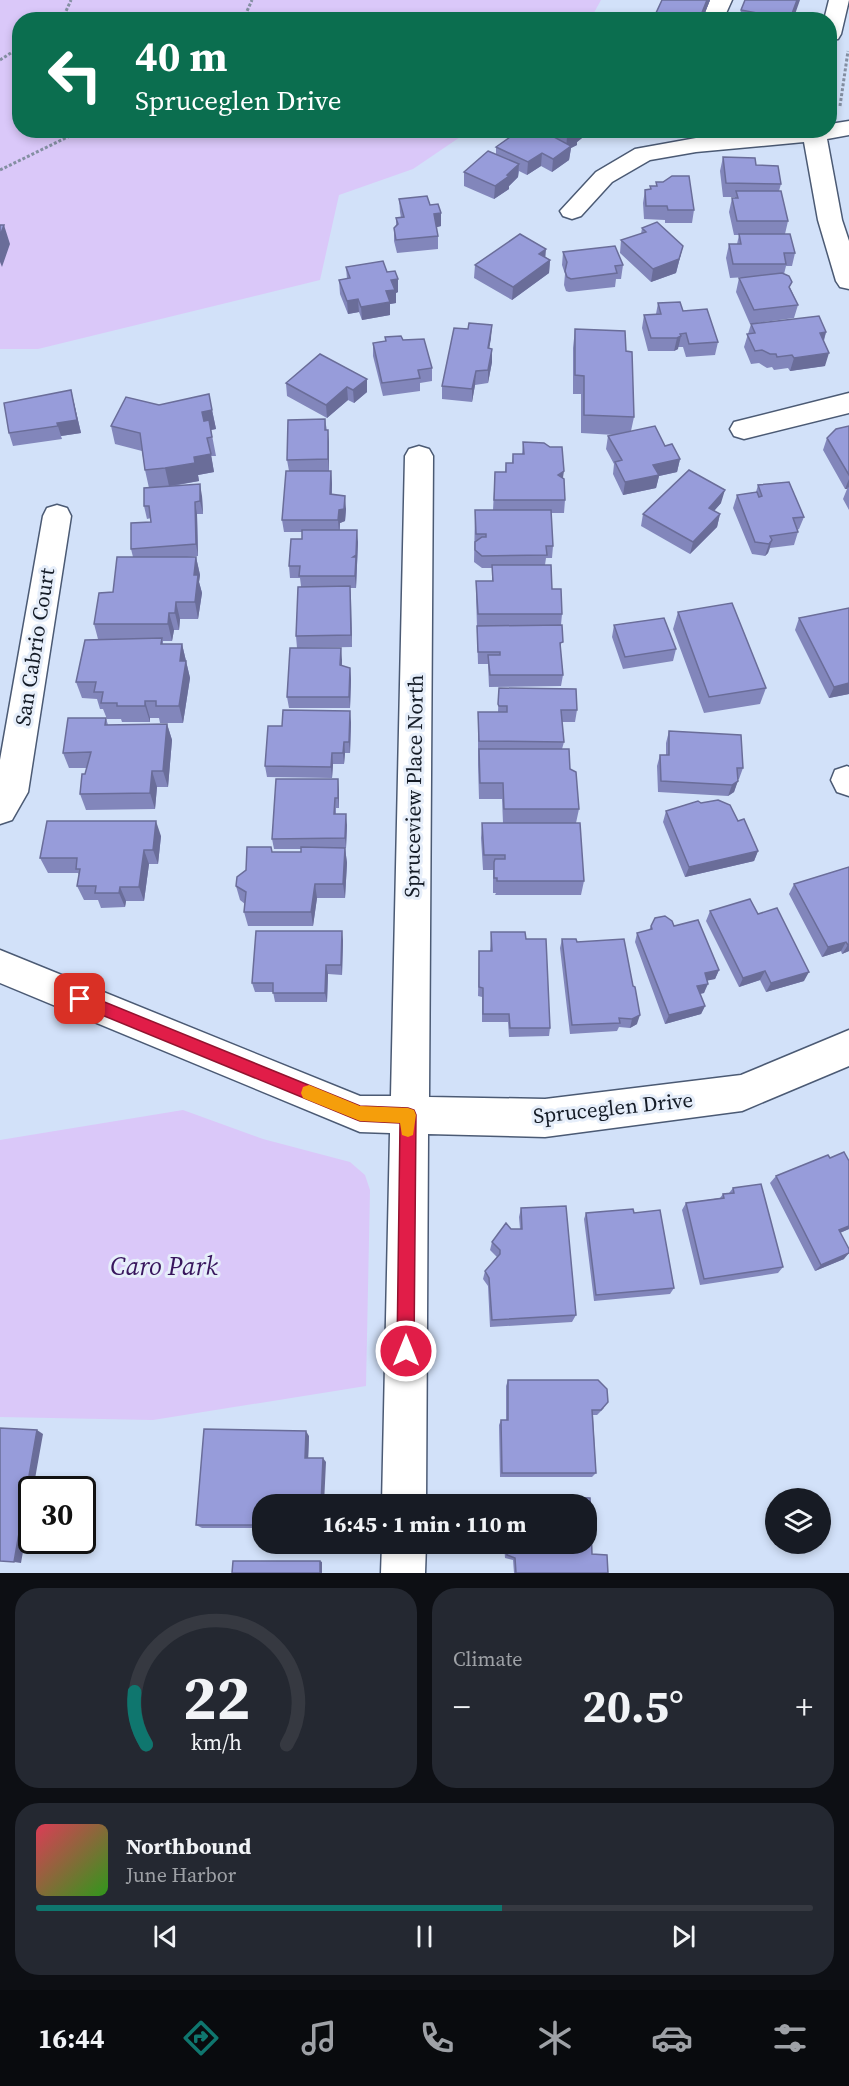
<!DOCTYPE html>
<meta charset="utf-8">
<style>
:root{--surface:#171b24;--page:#242831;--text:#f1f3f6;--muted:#9ea1a6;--line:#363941;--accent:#0f766e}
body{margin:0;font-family:"Source Serif 4",serif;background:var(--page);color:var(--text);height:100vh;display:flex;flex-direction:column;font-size:22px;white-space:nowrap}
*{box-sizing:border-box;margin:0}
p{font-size:20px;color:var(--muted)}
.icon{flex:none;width:33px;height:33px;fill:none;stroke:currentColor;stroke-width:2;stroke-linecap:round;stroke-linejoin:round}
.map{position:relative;height:1573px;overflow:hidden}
.drawer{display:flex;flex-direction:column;gap:15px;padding:15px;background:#0d0f14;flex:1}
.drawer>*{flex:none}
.banner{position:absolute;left:12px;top:12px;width:825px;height:126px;border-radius:24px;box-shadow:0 3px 9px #0003;background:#0b6e4f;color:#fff;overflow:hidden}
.buttons{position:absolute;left:765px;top:1488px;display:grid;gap:12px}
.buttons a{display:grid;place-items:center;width:66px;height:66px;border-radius:50%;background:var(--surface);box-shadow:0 3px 9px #0003;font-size:30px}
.speed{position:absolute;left:18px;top:1476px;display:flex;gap:12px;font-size:30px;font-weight:700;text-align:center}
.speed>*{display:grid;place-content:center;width:78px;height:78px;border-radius:50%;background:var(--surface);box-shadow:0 3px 9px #0003;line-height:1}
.speed .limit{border:3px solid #111;border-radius:9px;background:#fff;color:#111}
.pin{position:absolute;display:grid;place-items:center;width:51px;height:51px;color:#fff;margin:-26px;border-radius:12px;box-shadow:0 3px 9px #0006}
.me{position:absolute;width:66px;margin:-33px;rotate:0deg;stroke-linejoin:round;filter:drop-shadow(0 0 4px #0008)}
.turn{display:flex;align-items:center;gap:21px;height:126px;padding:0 24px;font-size:27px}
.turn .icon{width:78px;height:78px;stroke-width:2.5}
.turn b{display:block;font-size:42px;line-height:51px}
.big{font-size:45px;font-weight:700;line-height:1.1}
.drawer .widget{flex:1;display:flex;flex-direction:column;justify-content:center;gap:9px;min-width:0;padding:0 21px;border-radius:24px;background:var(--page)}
.drawer .dial{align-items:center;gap:0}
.dial svg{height:156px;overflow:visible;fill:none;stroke:var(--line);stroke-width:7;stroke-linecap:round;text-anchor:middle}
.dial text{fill:var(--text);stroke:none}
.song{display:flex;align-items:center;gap:18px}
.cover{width:72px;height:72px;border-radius:9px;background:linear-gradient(135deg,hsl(350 70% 55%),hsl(110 70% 35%))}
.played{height:6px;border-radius:3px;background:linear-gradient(90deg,var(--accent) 60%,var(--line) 60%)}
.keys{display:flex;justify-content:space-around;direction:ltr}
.heat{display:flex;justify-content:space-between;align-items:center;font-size:33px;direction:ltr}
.drawer .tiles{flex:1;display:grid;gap:15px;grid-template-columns:1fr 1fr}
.widget:last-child{grid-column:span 2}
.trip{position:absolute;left:252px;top:1494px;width:345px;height:60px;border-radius:24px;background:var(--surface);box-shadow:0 3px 9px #0003;font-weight:700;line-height:60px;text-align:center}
.dock{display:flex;height:96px;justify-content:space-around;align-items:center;background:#090b0e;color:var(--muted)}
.dock .icon{width:42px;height:42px}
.dock .selected{color:var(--accent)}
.dock b{font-size:27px;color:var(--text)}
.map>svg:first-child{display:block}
.green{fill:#dac8f9}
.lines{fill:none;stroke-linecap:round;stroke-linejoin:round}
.minor-casing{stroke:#4b5a74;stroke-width:3}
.path{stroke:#848fa2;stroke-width:3;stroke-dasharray:3 2;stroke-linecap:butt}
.minor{fill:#fff;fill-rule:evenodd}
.wall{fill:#8286bb}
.shaded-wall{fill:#6a6d99}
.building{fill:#979cda;stroke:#6a6d99;stroke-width:1.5}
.route{fill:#e11d48;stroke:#92132f;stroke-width:1.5}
.slow{fill:#f59e0b}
.labels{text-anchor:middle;stroke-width:6;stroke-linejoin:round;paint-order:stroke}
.street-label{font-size:21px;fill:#141b26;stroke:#e6eefa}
.near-park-label{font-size:26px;font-style:italic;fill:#38165d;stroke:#e6eefa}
</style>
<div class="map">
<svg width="849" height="1573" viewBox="0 0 849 1573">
<rect width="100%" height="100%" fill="#d2e1f9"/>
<path class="green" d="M0,0H601L590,20H20V130L469,131L413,169L339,195L320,280L38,349H0Z
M183,1110L263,1139L350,1162L365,1175L370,1190L366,1386L153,1420L0,1417V1140Z"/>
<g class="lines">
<defs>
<path id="minor" d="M710,0H732L723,20H702Z
M829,0H849L841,34L838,39L830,40V20H824Z
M849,121V135L827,139L842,220L849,241V289L840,287L836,281L818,220L804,142L696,152L650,160L612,182L581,216L572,219L563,216L560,211L596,172L635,149L696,138L777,130H830V124Z
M849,393V413L744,439L734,436L730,429L734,422Z
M419,446L429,449L433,456L429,1097L545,1099L741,1075L849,1030V1066L742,1111L545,1137L428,1134L426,1504H382L390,1133L360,1132L0,983V950L360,1096H391L405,456L409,449Z
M57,505L67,508L71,516L28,792L12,820L0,824V760L43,516L47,508Z
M847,766L849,767V796L837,792L831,780L835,770Z
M382,1544H426L425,1573H381Z"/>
</defs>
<use href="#minor" class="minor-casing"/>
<path class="path" d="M62,20L71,0
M243,20L252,0
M0,60L20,47
M840,106L848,51
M0,170L82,130"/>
<use href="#minor" class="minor"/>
</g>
<path class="wall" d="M662,0H710L702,20H656V13Z
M741,10L793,20H739Z
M518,130H592L577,142V145L571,148L569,160L552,172L541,166L527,175L519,171L518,177L509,186V189L494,199L464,186V172L496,154V147L508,139V136Z
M723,157L756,165L781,184L779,191L788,221L785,234L795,253L792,266H786L784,274L798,305L794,318L750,324L736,292L739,278L746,277L730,278L726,258L729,244H737L739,235H734L729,212L732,198H735V197H723L720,171Z
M656,182L694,210L692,223H665V220L644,219L643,203L645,190L650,189V186H656Z
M399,199L430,205L441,213V226L436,227L438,236V249L397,253L394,241V228L396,225V218H401L400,212Z
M642,228L683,246L676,273L651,282L620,253L621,240L641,234Z
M563,252L623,265L621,279H616L615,287L569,292L566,291L564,285L565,274L562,265Z
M546,257L550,260L549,273L512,300L474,278L475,265Z
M346,267L398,279V292L396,293V303L390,304V315L362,320L359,312L348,314L340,294L339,280L347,279Z
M658,303L683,311L718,342L715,355L686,357L683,347H678V349L674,351H648L642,328L644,315L656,314Z
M751,324L826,332L824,341L825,366L790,371L788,368L774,370L772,367L767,368L759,363L751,364L744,347Z
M575,329L626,351L634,417L631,431L665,446L680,459L677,472L659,476L656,488L623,495L613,474L614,464L606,449L608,436L614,435L581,433V394H573V348Z
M385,337L403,340L432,368V381L420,383V391L383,396L373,356V343L385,341Z
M491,338L489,348L492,362L488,383L475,385L472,402L442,399V386Z
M320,354L367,392L354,403L348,400L327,418L287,396L286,383Z
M74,403L81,433L61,436L62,439L13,446L9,433Z
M159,405L212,410L216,429L211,430L216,456H211L214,472L198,475L199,481L173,486L202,496L203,514H197L198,556L187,557H196L200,575L199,582L202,593L198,619H180L179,630H174L172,641H163V644H182L190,678L183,723H160L159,718H150V722H122L121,719H107L103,709H100L97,699L82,698L76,682L98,639L94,624L133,557L131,549L151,522V518L147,519L144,506L149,488L145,470L142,451L115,444L111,426Z
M325,419L329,443V471H331L332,484V494L346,509L345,521L340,523V530L358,542L356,588H350L352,647L297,648L296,636L301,586L300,578H290L289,566L302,539V532H284L282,520L289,471L287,460Z
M849,426V510L843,499L847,489H845L823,450L827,438Z
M523,442L563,478L565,500L564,513H551L553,546L552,558H546L545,565L552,589L562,614L561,625V654L563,675L561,686L489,687L488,664H478L476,593V581H492V568H482L474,562L475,510H493L495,472H505L506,463H512L513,454H522Z
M758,485L804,517L799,529L797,530L798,532L794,545L770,548L768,553L765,556L752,554L733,508L737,495L756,492Z
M721,503L714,511L720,514L717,527L690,554L641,526L643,514Z
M849,608V694L829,698L795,630L799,618Z
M678,612L766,688L760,704L704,713L673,629Z
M614,625L676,649L673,661L623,669L612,637Z
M342,660V666L350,668L351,680L350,708H289L287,697Z
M499,688L577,710L575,722H562L564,742L562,749L570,769L579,809L576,823L584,881L581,895H495L496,893H493V870H483L481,838L482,823H503L502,799H479L478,765V712H498Z
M106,718L108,725L167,724L172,740L168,787H157L155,809L86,810L80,794L87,768H69L63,753Z
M351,722L350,753H345L344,764H333L332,778L267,777L265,766L282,726Z
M669,731L743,768L739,779H738L734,792L728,796L658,792L657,766L660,755H666V743Z
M339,790V808H336V814L347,825L346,848H345L347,863L345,898H317L313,926H248L244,912L245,904L240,900L236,886L272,852H301V849H274L272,839Z
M701,803L738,821L758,851L754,861L685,877L663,822L666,811Z
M161,836L158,864H149L144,901H126L125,907L101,908L98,900H84L77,886L79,875L78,873H48L40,858Z
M849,867V951L842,954L841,951L822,957L789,894L794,884Z
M710,911L758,914L804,981L766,992L760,980L739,987L706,921Z
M651,926H674L719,970L715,979L707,980L704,993L700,994L705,1006L701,1014L665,1024L635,942L637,933L649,930Z
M491,932L526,939L550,1028L549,1036L509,1037L508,1022H482V997L478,996L479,951H490Z
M562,939L577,942L637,1024L630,1028L619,1027L617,1031L570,1034L560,948Z
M343,940L342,975L328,974L327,1002H275L273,992H255L252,983Z
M830,1158L849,1161V1229L840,1233L844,1259L815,1271L770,1183L776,1176Z
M733,1188L783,1267L778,1273L700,1285L682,1210L686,1203L720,1198L723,1194L729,1193Z
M521,1208L576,1315L572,1322L490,1327L488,1286L483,1279L485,1271L497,1257L490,1250L492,1242L511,1229H520L519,1217Z
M586,1213H634L674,1288L670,1294L594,1301L584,1219Z
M508,1380L604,1408L597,1415H593L596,1473L592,1477H500L499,1425L501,1420H506V1386Z
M309,1436L308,1458L326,1462L262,1504V1528H202L196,1525Z
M503,1496L590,1498L592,1554L607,1555L608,1573H514L513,1560L505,1558L504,1544H586V1504H502L501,1500Z"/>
<path class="shaded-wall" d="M707,0H710L702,20H699Z
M797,0H800L793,20L790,19Z
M576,130H592L577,142V145L571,148L569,160L552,172L553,159L566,150L567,136Z
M542,153L541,166L527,175L528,162Z
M519,164L518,177L509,186V189L494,199L495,186Z
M441,213V226L434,228V214Z
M4,225L10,244L2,267L0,262V236Z
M683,246L676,273L651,282L653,269Z
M546,249L545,262L539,254Z
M550,260L549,273L512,300L513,287Z
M398,279V292L396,293V303L390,304V315L362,320L361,307L386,291L391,280Z
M358,299L359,312L348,314L347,301Z
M492,325L491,338L487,361L488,348Z
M826,332L822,345L820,333Z
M681,336L678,349L674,351L677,338Z
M492,349V362L488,383V370Z
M829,353L825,366L790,371L794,358Z
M476,371L475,385L472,402V389Z
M367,379V392L354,403L353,390Z
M347,387L348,400L327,418L326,405Z
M71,390L81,433L61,436L57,423Z
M212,410L216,429L205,431L202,412Z
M328,430L329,443V472L328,459Z
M211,454L214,472L198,475L199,481L169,486L165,468L194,457Z
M680,459L677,472L659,476L656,488L623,495L625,482L653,465Z
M331,471L332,484L331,506L330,494Z
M564,471L562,484L558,475Z
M849,479V488L848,487L847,489H845Z
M200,484L202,496L203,514L200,501Z
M725,490L721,503L706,520L709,508Z
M345,496L346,509L345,521L340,523L339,532L338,520L339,510Z
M195,502L197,514L198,556L196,544Z
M720,514L717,527L690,554L693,542Z
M357,530L358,542L356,588L353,557Z
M772,540L768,553L765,556L769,544Z
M196,557L200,575L199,582L202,593L198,619L195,602L194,575Z
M350,586L351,598L352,647L351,635Z
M176,602L180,619L179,630L175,613Z
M169,613L174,630L172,641L168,624Z
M182,644L190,678L183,723L179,706L180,661Z
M341,648L342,660L341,677L340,665Z
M350,668L351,680L350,708L349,697Z
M849,683V694L829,698L834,687Z
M145,701L150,718V722L145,706Z
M350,711L351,722L350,753L349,742Z
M167,724L172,740L168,787L163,771Z
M344,742L345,753L344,764L343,753Z
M332,753L333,764L332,778L331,767Z
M152,771L157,787L155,809L150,793Z
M338,779L339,790V808L338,798Z
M738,781L734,792L728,796L732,785Z
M346,814L347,825L346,848L345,838Z
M156,821L161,836L158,864L153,850Z
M345,848L347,863L345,898L343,884Z
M144,850L149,864L144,901L139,887Z
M758,851L754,861L685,877L689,867Z
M315,884L317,898L313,926L311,912Z
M120,887L126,901L125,907L119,893Z
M342,931L343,940L342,975L341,965Z
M846,942L841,951L822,957L828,947Z
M849,944V951L842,954L848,945Z
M326,965L328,974L327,1002L325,993Z
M719,970L715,979L701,982L705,973Z
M765,971L760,980L739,987L743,978Z
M809,972L804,981L766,992L771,983Z
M708,984L704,993L693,995L697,986Z
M705,1006L701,1014L665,1024L669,1015Z
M640,1015L637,1024L630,1028L632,1019Z
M849,1226V1229L832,1236L839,1230Z
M849,1253L844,1259L815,1271L821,1265Z
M37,1430L43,1434L33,1490H32V1501L21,1563L14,1562Z
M306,1431L309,1436L308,1463L305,1458Z
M323,1458L326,1462L324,1504H321Z
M320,1561L322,1562V1573H320Z"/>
<path class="building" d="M662,0H707L699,20L656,13Z
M745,0H797L790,19L741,10Z
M518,130H541L571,146L553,159L542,153L528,162L496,147L510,137L508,136Z
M556,130H577L578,131L567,136Z
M488,151L519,164L507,175L509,176L495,186L464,172Z
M723,157L755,158L756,165L778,166L781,184L726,183Z
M672,176H689L694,210H668L667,206H646L645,190L651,189L650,186H657L656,182H663Z
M736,191H781L788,221H737L732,198H738Z
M427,196L430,205L438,204L441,213L434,214L438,236L396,240L394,228L398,224L396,218L404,217L399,199Z
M657,222L683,246L679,259L653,269L621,240L646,232L642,228Z
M0,225H4L0,236Z
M520,234L546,249L539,254L550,260L513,287L475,265Z
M739,234H790L795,253H784L786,264H733L729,244H741Z
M615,246L623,265L615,266L617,273L571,279L567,277L565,271L567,262L563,252Z
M383,261L387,272L395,271L398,279L391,280L395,290L386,291L390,302L361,307L358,299L347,301L339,280L350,278L346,267Z
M782,273L789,276L792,282L789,287L798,305L754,310L739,278Z
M680,302L683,311L707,309L718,342L689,344L686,333L680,334L681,336L677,338H651L644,315L661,314L658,303Z
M819,316L826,332L820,333L829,353L794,358L792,355L777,357L776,354H770L762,350L755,351L747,334L755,333L751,324Z
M469,323L492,325L488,348L492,349L488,370L476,371L472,389L442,386L454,328L468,329Z
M575,329L625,331L626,351L632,352L634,417L584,415V376L575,375Z
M401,336L403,340L424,339L432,368L418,370L420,378L382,383L373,343L386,341L385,337Z
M320,354L367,379L353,390L347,387L326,405L286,383Z
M71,390L77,420L57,423L58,426L9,433L4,403Z
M209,394L212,410L202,412L204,421L209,420L212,437L207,438L211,454L194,457L195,463L165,468L145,470L140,433L111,426L126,397L159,405Z
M325,419V430H328V459L287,460L288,420Z
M655,426L665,446L672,444L680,459L653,465L659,475L625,482L615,462L622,460L608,436Z
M849,426V475L827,438L836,429Z
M523,442L544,443L550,447H562L564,471L558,475L564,479L565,500H494L495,472H506V463H513V454H524Z
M689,470L725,490L709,508L720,514L693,542L643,514Z
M286,471H331L330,494L345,496L344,509L339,510L338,520H282Z
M789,482L804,517L793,518L798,532L770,536L772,540L769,544L755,542L737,495L757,492L759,497L762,496L758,485Z
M200,484V501L195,502L196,544L131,549V523L151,522L149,506H144V488Z
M475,510H551L553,546H546L547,555L482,556L475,550V542L482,537H486V534H476Z
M302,530H357L356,555L353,557H356L355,576H299L300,566H289L291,539H302Z
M117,557H196L194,575H198L195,602H176L175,613H169L168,624H94L99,593L113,592Z
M492,565H551L552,589H561L562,614H478L476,581H493Z
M350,586L351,635L296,636L298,587Z
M732,603L766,688L709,697L678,612Z
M849,608V683L834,687L799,618Z
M664,618L676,649L625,657L614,625Z
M562,625L563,642L560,643L563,675H490L488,655H500V652H478L477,626Z
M162,638L161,644H182L180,661H186L179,706H156V701H145V706H117V703H101L103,692H94L96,682H76L85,640Z
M290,648H341L340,665L350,668L349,697H287Z
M499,688L576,689L577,710H561L564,742L479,741L478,712H507V706H499L498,704Z
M283,710L350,711L349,742H344L343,753H332L331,767L265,766L268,726H282Z
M68,718H106L105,725L167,724L163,771H152L150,793L80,794L82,774H85L91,752L63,753Z
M669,731L741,735L743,768H737L738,781L732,785L661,781L660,755H669Z
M479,749H569L570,769L576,772L579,809H504L503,783H480Z
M276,779H338V798H335L334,814H346L345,838L272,839Z
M718,800L730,805L738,821L744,819L758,851L689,867L666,811L698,801L701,803Z
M47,821H156L153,850H144L139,887H120L119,893H95L96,886H77L80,869H76L77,858H40Z
M482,823H580L584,881H497V878H494V862L495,859H505V855H484Z
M247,847H271L272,852H301V847L345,848L343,884H315L311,912H244L246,892L236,886L237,877L246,870Z
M849,867V944L848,945L846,942L828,947L794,884Z
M750,899L758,914L777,908L809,972L771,983L765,971L743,978L710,911Z
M665,916L672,921L674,926L698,920L719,970L705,973L708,984L697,986L705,1006L669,1015L637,933L652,929L651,926L655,918Z
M256,931H342L341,965H326L325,993H273V983H252Z
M491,932H525L526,939H546L550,1028H510L509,1014H483V988L479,987V951H492Z
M562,939H576L577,942L624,939L633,986L635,987L640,1015L632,1019L619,1018L620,1023L572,1025Z
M844,1152L849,1161V1226L839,1230L849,1249V1253L821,1265L776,1176L828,1155L830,1158Z
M761,1184L783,1267L704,1279L686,1203L724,1198L723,1194L734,1193L733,1188Z
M566,1206L576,1315L492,1320L489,1278L485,1271L500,1254V1250L492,1242L506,1223L511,1229H522L521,1208Z
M633,1209L634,1213L660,1210L674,1288L596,1295L586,1213Z
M508,1380H598L607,1389L608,1402L601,1410H592L596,1473H502L501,1420H508Z
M0,1428L37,1430L14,1562L0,1561Z
M204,1429L306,1431L305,1458H323L321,1504H262V1525H196Z
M503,1496L590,1498L592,1554L607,1555L608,1573H516L515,1558L507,1555L506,1544H586V1504H504Z
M233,1561H320V1573H232Z"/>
<path class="route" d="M80,992L360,1106L408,1108L414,1110L416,1115L414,1351L412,1357L406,1359L400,1357L397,1351L400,1123L360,1121L355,1119L75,1004L72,999L75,994Z"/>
<path class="slow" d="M309,1085L360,1106L408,1108L414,1110L416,1115L413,1135L408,1137L402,1135L400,1123L360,1121L303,1098L301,1093L303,1087Z"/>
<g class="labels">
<g class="street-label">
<text transform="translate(35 647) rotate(-81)" y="7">San Cabrio Court</text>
<text transform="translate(414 786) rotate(-89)" y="7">Spruceview Place North</text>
<text transform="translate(613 1108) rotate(-6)" y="7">Spruceglen Drive</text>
</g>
<g class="near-park-label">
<text x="164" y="1275">Caro Park</text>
</g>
</g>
</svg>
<div class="buttons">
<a><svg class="icon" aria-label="layers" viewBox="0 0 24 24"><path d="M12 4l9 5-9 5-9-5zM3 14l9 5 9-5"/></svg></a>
</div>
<div class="speed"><div class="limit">30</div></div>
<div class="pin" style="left:80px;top:999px;background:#d93025"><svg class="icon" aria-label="arrive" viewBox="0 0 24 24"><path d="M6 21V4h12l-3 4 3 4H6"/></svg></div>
<svg class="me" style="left:406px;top:1351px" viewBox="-20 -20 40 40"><circle r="17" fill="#e11d48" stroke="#fff" stroke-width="3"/><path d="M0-11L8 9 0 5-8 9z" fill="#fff"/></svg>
<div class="trip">16:45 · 1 min · 110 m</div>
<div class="banner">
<div class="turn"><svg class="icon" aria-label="left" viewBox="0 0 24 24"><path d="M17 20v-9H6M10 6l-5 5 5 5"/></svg><div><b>40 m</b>Spruceglen Drive</div></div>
</div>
</div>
<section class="drawer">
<div class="tiles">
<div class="widget dial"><svg viewBox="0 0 100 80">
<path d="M14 69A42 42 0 1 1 86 69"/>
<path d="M14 69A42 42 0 0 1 8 42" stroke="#0f766e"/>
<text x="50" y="56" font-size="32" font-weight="700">22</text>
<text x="50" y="72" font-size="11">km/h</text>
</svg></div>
<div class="widget"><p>Climate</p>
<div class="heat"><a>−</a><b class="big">20.5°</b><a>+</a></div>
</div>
<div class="widget">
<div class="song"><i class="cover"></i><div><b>Northbound</b><p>June Harbor</p></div></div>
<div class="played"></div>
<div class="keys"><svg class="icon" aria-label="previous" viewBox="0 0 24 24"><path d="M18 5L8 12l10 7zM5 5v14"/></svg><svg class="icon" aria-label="pause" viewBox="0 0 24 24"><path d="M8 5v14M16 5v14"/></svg><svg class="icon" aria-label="next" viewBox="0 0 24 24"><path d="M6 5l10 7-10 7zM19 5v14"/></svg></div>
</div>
</div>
</section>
<nav class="dock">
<b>16:44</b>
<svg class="icon selected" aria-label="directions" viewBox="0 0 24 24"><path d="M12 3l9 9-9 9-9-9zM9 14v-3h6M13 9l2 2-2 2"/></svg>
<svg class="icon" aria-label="music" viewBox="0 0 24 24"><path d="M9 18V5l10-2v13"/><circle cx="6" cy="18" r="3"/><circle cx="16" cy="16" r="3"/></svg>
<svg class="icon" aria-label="phone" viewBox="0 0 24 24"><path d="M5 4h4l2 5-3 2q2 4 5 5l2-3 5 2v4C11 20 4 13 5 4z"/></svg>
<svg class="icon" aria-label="climate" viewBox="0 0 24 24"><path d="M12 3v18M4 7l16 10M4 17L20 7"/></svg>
<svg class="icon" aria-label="car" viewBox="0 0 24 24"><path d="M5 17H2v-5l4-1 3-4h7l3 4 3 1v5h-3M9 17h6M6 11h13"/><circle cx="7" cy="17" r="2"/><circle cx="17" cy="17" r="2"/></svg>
<svg class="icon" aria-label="filters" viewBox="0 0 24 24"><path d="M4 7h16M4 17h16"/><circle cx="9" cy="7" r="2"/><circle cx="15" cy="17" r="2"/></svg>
</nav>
